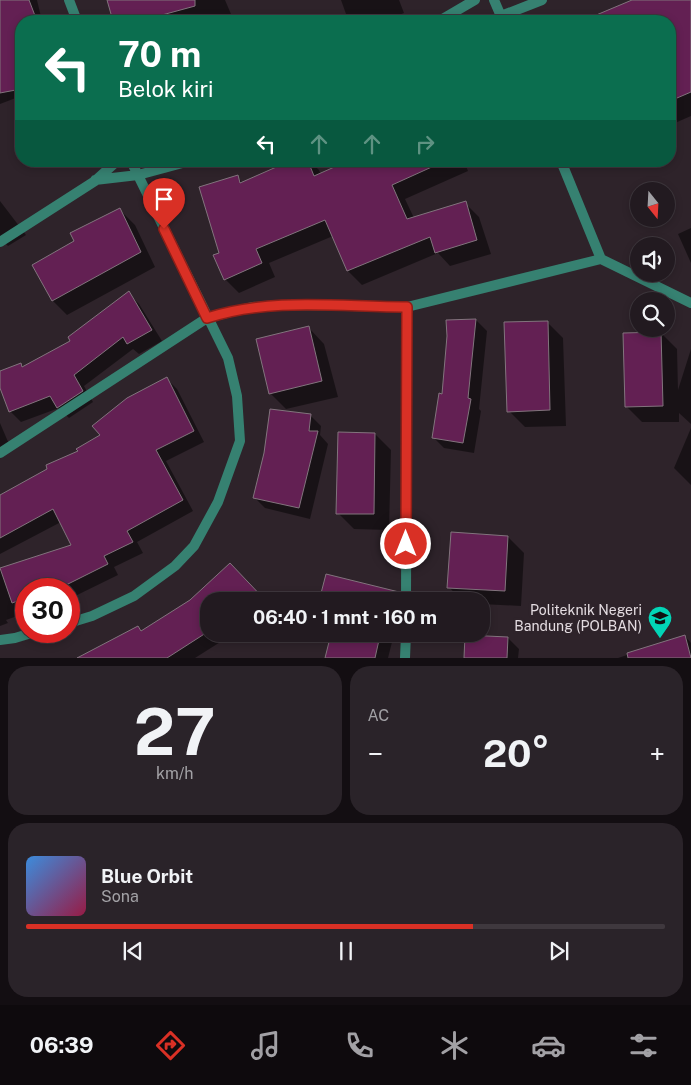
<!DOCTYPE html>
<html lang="id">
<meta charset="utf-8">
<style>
:root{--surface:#221a20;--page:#2a2329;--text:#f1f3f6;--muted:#a2a1a5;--line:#3f383e;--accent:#d93025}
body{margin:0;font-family:"Public Sans",sans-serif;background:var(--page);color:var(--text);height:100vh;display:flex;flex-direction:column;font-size:19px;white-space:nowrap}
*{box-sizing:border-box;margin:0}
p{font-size:16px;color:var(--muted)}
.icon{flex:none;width:28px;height:28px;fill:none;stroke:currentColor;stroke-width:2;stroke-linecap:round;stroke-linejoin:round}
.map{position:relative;height:658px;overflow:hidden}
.side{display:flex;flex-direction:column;gap:8px;padding:8px;background:#130e12;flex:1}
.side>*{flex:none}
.banner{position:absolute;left:15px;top:15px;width:661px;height:152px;border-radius:20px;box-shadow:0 2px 8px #0003,0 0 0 1px var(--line);background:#0b6e4f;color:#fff;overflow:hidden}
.needle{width:32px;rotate:162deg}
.fabs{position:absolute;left:630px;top:182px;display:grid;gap:10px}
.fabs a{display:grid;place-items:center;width:45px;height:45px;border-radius:50%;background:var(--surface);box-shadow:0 2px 8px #0003,0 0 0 1px var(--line);font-size:25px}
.speed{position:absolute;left:15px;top:578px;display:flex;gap:10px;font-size:25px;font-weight:700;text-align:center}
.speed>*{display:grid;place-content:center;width:65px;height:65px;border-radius:50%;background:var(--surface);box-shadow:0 2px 8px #0003,0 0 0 1px var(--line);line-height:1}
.speed .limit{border:8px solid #d22;background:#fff;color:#111}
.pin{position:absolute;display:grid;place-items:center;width:42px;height:42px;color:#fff;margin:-51px -21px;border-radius:50% 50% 50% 0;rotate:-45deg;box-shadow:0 0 5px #0007}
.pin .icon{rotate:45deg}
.me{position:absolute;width:55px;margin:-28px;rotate:0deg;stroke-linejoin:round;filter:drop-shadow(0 0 4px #0008)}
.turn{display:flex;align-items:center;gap:18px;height:105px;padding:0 20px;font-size:22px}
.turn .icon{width:65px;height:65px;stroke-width:2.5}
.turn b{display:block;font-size:35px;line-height:42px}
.lanes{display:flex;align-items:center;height:48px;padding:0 20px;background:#0003;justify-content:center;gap:25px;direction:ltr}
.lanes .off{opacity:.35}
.big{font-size:38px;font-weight:700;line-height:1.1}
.side .card{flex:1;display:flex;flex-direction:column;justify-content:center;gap:8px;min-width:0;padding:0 18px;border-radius:20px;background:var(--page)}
.side .dial{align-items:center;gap:0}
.dial b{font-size:65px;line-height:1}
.song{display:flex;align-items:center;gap:15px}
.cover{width:60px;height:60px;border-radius:8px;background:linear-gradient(135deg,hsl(210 70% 55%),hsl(340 70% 35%))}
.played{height:5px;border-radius:2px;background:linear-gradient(90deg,var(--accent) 70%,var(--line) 70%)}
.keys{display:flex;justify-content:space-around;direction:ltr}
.heat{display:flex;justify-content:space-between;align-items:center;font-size:28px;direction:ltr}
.side .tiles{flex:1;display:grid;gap:8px;grid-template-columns:1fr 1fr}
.card:last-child{grid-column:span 2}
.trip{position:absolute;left:200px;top:592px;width:290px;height:50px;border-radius:20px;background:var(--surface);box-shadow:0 2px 8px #0003,0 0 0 1px var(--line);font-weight:700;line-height:50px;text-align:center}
.tabs{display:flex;height:80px;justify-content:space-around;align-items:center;background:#0e0a0d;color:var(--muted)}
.tabs .icon{width:35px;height:35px}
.tabs .selected{color:var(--accent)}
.tabs b{font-size:22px;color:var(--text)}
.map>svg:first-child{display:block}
.shadow{fill:#0007}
.building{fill:#632053;stroke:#82747d}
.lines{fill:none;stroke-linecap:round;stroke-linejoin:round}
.minor{stroke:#368171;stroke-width:10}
.route-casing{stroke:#8d1f18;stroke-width:12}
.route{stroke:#d93025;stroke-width:9}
.labels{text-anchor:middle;stroke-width:5;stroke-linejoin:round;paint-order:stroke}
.poi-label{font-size:14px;fill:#e4dce1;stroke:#2e232a;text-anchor:end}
</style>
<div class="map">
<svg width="691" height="658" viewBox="0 0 691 658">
<rect width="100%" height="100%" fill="#2e232a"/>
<path class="shadow" d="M0,0H37L42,21H21V96L0,104Z
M117,0H225L231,14L205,21H114L109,2Z
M341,0H399L404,13L383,21H354L346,14Z
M636,0H691V116L675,123L670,117V21H606L619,16Z
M294,161H310L319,170L321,175L351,161H464L468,171L405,199L414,218L465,203L479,217L491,254L450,266L438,253L362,285L348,271L333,236L269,263L275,277L239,293L225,279L220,253L237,177L243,183Z
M0,201L26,235L8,246L0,238Z
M120,210L135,225L155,267L67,315L53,301L33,266L75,242Z
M691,228V263L678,234Z
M128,293L139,304L162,341L139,354L133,349L84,386L93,402L69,418L59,408L21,422L10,411L0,384V372L21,364L24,367L72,341Z
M476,320L487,331L479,409L481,411L474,453L444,448L433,437L443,395Z
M547,322L563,338L566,426L525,427L509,411Z
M308,327L324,344L338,397L286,409L270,393Z
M661,333L677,349L678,390L691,349V424L679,413V422H642L626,406Z
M167,379L177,389L204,442L166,461L193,511L137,542L143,553L114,567L118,575L69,599V589H26V613L6,620L8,623L0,626V569L73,545L61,522L0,554V498L80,452L101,435Z
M310,415L321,426L320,435L328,444L310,519L265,508L254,497Z
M0,423L9,444L0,448Z
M691,428V485L674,468Z
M375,434L391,450L389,530L354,529L338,513Z
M508,537L524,553L521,606L481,604V601H462L449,587Z
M241,576L265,601H209V634H233L195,658H98L138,627L142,631Z
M327,576L391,591L400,601H320Z
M332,634H394L388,658H326Z
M685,636L691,643V658H618Z
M508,638L519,649L518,658H465Z"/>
<path class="building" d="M0,0H29L37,21H21V89L0,93Z
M107,0H195V6L140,21H113Z
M632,0H691V92L670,101V21H582Z
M290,161H308L314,176L348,161H445L392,185L407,219L466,201L477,240L435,253L430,237L347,271L325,220L256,249L262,263L224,280L213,255L219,253L199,187L238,175L240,183Z
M120,208L141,252L52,301L32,265L74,241L70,233Z
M129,291L152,330L127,344L123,337L74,375L83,391L57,408L50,396L9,412L0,388V371L21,363L22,367L70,341L68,337Z
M476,319L468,398L471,399L463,443L432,438L439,393L442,394L447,336L446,320Z
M548,321L550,410L507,412L504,322Z
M309,326L322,381L269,394L256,339Z
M661,332L663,406L625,407L623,333Z
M167,377L194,431L156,450L183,500L127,531L133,542L104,556L108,564L58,589H26V598L12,603L0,568L71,545L53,509L0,538V495L47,469L46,465L78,451L76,449L100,435L92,426L127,398Z
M270,409L311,414L309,431H318L299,508L253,498L264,453Z
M338,432L375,433L374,514H336Z
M451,532L508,536L505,591L447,588Z
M230,563L266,601H209V631L167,658H77L138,626L141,631L190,600Z
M326,574L399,592V601H319Z
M331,634H352L379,640L375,658H325Z
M465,635L508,637L507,658H464Z
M685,635L691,658H628L627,653Z"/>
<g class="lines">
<path class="minor" d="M69,0L77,21
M494,0L503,21
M439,21L475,0
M492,21L501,16L542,0
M561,161L601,259
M95,180L138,175L190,161
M0,242L95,181L117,161
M0,453L207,318L252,307L296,305L407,307L601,259L691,303
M406,601L407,307
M69,623L92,616L134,596L175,566L194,546L218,502L240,441L237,396L228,358L131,161
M0,640L15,638L38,631
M405,658L406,634"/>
</g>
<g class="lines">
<defs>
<path id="route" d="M164,229L207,318C272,297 340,307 407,307L406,544"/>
</defs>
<use href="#route" class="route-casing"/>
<use href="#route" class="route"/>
</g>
<defs>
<symbol id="university-pin" viewBox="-11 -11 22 30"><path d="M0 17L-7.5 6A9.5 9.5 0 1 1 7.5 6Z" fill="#02d5b6" stroke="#2e232a"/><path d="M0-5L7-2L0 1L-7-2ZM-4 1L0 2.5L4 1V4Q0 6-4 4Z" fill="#111"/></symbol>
</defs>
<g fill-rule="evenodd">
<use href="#university-pin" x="646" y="604" width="28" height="38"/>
</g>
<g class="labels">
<g class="poi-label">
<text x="642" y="615">Politeknik Negeri<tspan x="642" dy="16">Bandung (POLBAN)</tspan></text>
</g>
</g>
</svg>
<div class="fabs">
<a><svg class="needle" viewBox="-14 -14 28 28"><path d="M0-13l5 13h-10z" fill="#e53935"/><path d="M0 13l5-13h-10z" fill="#a2a1a5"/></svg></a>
<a><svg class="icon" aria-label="sound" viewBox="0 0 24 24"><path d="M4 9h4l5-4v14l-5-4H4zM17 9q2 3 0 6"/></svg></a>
<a><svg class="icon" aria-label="search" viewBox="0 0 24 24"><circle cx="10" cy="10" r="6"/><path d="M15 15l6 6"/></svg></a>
</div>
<div class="speed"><div class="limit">30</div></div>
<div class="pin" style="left:164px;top:229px;background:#d93025"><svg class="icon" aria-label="arrive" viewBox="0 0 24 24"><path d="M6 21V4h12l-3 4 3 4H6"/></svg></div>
<svg class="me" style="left:406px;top:544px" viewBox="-20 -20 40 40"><circle r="17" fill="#d93025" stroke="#fff" stroke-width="3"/><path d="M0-11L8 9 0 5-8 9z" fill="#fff"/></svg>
<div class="trip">06:40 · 1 mnt · 160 m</div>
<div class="banner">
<div class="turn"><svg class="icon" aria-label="left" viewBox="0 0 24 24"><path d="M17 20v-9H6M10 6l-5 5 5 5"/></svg><div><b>70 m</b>Belok kiri</div></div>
<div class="lanes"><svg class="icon" aria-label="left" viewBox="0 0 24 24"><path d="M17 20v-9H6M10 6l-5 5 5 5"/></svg><svg class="icon off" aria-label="ahead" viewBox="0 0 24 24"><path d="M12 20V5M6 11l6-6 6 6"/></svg><svg class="icon off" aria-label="ahead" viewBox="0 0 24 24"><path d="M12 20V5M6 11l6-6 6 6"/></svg><svg class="icon off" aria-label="right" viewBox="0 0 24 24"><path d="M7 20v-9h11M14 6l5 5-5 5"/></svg></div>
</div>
</div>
<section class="side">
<div class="tiles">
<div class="card dial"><b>27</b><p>km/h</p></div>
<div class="card"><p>AC</p>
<div class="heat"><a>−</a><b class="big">20°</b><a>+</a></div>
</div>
<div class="card">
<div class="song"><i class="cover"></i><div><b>Blue Orbit</b><p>Sona</p></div></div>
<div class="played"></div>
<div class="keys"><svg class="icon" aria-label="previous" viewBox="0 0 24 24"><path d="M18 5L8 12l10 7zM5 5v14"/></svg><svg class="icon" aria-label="pause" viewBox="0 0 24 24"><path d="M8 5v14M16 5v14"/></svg><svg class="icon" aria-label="next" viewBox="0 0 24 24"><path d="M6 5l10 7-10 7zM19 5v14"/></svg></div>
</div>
</div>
</section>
<nav class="tabs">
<b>06:39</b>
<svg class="icon selected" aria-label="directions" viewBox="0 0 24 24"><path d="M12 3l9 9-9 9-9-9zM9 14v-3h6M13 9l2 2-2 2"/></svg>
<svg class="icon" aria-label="music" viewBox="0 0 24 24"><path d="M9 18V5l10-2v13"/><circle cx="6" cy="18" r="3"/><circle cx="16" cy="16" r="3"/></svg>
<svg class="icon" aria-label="phone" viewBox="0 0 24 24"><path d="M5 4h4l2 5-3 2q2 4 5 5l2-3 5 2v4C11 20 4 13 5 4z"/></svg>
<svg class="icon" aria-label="climate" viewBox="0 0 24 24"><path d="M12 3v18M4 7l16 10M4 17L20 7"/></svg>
<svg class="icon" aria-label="car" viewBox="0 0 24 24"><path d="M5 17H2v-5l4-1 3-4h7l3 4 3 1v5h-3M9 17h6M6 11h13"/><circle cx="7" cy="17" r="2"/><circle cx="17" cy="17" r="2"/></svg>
<svg class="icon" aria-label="filters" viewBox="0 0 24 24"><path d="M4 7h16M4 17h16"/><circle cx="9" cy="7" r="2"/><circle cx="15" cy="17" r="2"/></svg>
</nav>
